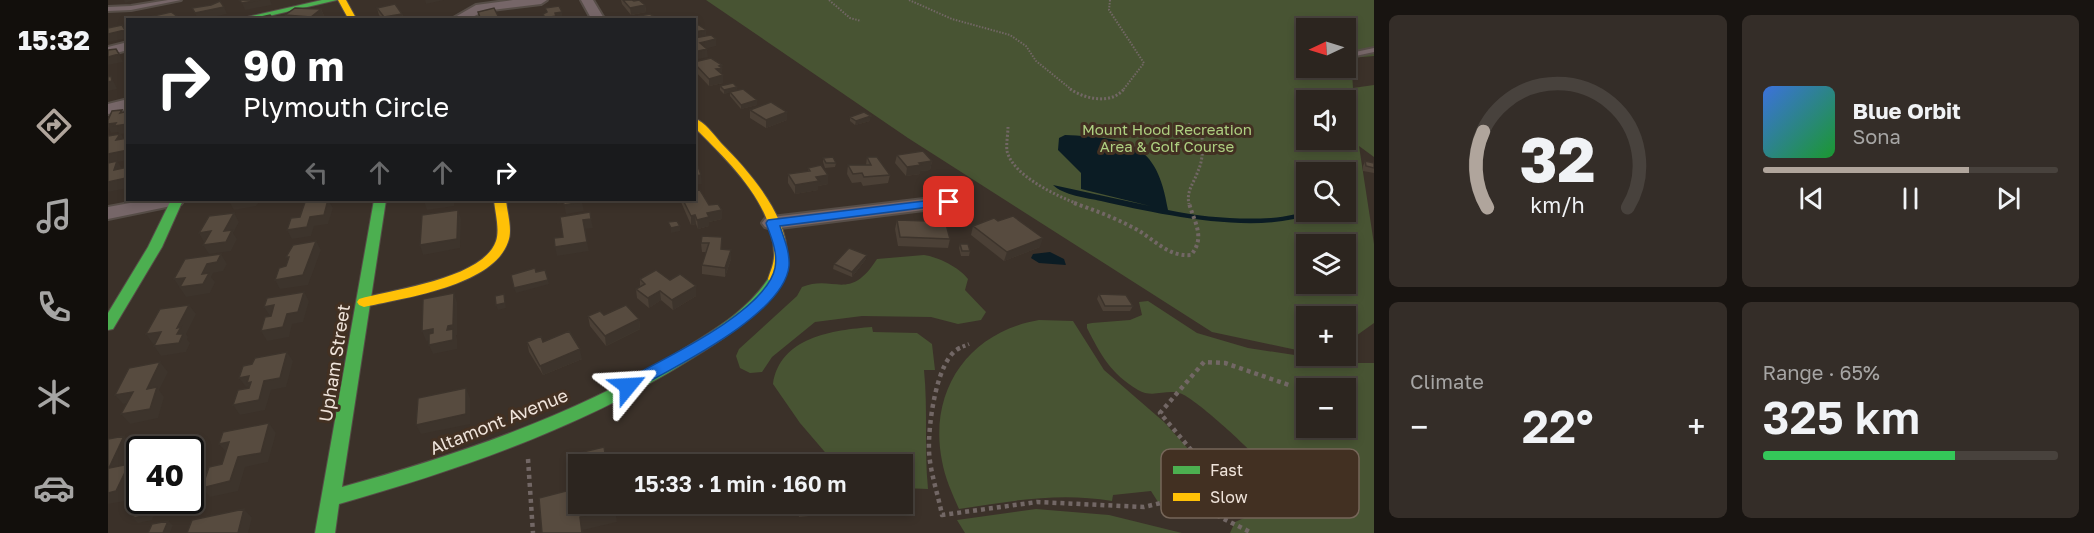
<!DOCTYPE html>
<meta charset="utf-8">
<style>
:root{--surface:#2c251f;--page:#342d28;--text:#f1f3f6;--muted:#a6a5a4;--line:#48423d;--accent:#b0a59c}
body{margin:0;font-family:"Golos Text",sans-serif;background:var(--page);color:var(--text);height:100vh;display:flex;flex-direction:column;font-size:22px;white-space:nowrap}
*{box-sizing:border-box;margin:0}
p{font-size:20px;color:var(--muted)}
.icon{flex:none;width:33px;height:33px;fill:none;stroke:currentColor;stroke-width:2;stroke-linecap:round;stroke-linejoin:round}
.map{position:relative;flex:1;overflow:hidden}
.side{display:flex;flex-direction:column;gap:15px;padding:15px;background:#181411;width:720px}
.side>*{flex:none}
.banner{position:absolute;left:18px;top:18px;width:570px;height:183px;border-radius:0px;box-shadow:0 3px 9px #0003,0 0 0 2px var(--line);background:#202124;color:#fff;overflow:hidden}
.needle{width:39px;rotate:266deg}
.fabs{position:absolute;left:1188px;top:18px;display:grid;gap:12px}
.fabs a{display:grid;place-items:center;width:60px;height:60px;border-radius:0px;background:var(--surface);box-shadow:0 3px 9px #0003,0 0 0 2px var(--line);font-size:30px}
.speed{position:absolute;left:18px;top:436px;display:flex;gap:12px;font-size:30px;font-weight:700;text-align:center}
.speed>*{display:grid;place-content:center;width:78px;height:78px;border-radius:50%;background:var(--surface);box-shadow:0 3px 9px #0003,0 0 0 2px var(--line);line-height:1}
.speed .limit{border:3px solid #111;border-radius:9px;background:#fff;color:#111}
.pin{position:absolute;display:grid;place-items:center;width:51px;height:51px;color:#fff;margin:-26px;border-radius:12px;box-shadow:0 3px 9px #0006}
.me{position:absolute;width:66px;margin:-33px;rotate:63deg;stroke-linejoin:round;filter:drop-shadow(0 0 4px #0008)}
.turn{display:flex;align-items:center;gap:21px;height:126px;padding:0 18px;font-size:27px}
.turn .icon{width:78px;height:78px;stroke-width:2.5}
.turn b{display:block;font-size:42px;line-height:51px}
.lanes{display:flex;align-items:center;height:57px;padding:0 18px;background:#0003;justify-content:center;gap:30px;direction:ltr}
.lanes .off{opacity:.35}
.big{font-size:45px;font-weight:600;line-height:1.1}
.side .tile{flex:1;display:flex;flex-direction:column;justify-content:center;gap:9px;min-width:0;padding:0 21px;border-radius:9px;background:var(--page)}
.side .dial{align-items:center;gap:0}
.dial svg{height:156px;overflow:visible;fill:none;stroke:var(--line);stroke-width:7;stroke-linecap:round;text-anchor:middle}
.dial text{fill:var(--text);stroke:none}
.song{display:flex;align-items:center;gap:18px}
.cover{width:72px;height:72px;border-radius:9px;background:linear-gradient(135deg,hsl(220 70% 55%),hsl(130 70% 35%))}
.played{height:6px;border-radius:3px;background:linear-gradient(90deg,var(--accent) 70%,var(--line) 70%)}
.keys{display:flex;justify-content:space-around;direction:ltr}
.heat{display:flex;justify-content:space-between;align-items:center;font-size:33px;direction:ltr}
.charge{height:9px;border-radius:4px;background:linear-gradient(90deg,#34c759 65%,var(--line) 0)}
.side .tiles{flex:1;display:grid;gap:15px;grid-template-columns:repeat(2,1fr)}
.trip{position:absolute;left:460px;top:454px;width:345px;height:60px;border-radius:0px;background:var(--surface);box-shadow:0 3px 9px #0003,0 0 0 2px var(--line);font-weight:600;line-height:60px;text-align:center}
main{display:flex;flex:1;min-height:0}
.tabs{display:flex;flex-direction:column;width:108px;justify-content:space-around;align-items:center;background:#120f0c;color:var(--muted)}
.tabs .icon{width:42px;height:42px}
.tabs .on{color:var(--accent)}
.tabs b{font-size:27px;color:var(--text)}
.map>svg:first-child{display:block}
.green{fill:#485433;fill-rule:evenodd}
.water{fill:#0b1c24}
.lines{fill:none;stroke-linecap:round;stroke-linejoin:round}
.lane-casing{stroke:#564d47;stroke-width:4}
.street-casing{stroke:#564d47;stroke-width:4}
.fast-casing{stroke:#564d47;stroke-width:2}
.slow-casing{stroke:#564d47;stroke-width:2}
.path-far3{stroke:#726765;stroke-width:2;stroke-dasharray:1.5 1.5;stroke-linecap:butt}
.path-far2{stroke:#726765;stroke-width:3;stroke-dasharray:2 2;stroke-linecap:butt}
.path-far1{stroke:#726765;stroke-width:4;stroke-dasharray:3 3;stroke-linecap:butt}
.path{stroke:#726765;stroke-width:4.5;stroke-dasharray:4 4;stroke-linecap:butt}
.lane{fill:#766668;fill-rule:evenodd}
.street{fill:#766668;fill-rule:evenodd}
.fast{fill:#4caf50;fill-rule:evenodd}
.slow{fill:#ffc107;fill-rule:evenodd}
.wall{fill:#4b4036}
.shaded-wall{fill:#3d342c}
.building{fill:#574b3f;stroke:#3d342c;stroke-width:1.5}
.route{fill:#1a73e8;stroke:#114b97;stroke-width:1.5}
.labels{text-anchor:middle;stroke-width:6;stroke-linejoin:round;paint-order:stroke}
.far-park-label{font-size:15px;fill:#aecf80;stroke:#423022}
.street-label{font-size:18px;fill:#efe3da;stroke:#423022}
.key{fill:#423022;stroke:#766659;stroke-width:1.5}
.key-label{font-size:16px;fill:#efe3da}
</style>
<main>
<nav class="tabs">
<b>15:32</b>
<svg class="icon on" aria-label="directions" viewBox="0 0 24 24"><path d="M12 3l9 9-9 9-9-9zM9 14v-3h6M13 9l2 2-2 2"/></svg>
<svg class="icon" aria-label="music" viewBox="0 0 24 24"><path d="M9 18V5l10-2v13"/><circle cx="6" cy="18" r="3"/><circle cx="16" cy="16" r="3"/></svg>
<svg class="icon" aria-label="phone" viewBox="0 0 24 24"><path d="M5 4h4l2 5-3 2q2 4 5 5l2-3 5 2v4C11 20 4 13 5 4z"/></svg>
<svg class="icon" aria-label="climate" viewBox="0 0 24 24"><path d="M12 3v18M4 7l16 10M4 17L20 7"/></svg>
<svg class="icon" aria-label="car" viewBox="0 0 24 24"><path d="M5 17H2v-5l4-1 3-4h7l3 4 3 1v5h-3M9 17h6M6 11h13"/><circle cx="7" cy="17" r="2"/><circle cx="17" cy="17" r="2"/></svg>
</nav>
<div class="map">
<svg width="1266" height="533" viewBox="0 0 1266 533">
<rect width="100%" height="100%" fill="#3b3129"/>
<path class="green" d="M598,0H1266V56L1243,58L1245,88L1266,85V157L1251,146L1266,244V323L1238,343V316H1198V352L1104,332L800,138ZM1198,28H1238V68H1198ZM1198,100H1238V140H1198ZM1198,172H1238V212H1198ZM1198,244H1238V284H1198Z
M816,255C830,257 851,267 860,279L857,290L878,312L873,320L850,324L823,317L754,316L707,322L664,357L654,372L642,373L632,368L628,356L631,349L689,296L694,287C726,274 741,303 769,259Z
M1040,301L1089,333L1140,348L1239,363H1266V533H1122L1127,522L1152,511L1148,490L1159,481C1157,473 1155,467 1150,460C1141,447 1088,400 1074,394C1059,388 1045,399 1030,390C1002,373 993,355 979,328V324L984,323L1022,320L1034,315L1031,302ZM1198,388H1238V428H1198Z
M931,320L965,321L996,370L1056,422L1100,471L1103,482L1091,496L1050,502L1043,491L1005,495L1004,501C951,492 903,501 851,509C844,493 837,478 834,461C820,390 861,332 931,320Z
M764,327L765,332L809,333L824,344L827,370H816C820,410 816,449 820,489L795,488V465H728L692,423L665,384C672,337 725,330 764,327Z
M928,509L1001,515L1074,533H857L849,520Z"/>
<path class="water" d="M957,135C1020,138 1049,141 1060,210C1094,217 1129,220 1163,218C1180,217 1194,211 1207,212C1153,237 1050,214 993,201C979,198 955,195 945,185L1042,206L973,189V173L950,150L951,138Z
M942,252L956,259L958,265L931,263L923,258L925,254Z"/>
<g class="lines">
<defs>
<path id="lane" d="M60,0H73L23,10L0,11V7L23,6Z
M1266,48V52L1238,58V54Z"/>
<path id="street" d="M405,0H439L433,4L376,11L359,20H342L368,5Z
M473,0H485L497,20H484Z
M20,42V50L0,55V47Z
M20,99V109L0,114V104Z
M841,196L848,198L851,202L848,206L664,229L657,227L654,223L657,219L664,217Z
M38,200H76L73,204L0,219V207Z"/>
<path id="fast" d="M214,0H229L144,20H126Z
M63,200H75L54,247L5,329L0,330V313L40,247Z
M266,200H278L234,487C352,454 467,415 572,351C606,330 640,311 662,276H672L674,279C653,316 618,337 583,359C475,427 354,469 231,504L227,533H207Z"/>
<path id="slow" d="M230,0H238L249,20H241Z
M586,118C597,122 606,135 613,143C645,175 698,235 672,282H662L660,279C662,272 666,264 666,256C667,205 620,161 586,127Z
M386,200H398C399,212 405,230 400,242C385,286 296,298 256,307L251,305L249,302L251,299C285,289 375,279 388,241C392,229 387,212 386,200Z"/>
</defs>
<use href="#lane" class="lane-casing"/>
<use href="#street" class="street-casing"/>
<use href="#fast" class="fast-casing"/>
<use href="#slow" class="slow-casing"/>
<path class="path-far3" d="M721,0L742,18L753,21
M801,0L844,19L902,35L918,46L928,61L964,90
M1002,0L1001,10L1036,63L1015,90"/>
<path class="path-far2" d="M962,89C977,99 1003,105 1016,89
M1080,124L1094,136C1095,148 1095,160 1090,171C1086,183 1078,191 1081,204
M900,127C900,134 898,144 899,151C905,176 949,196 970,204"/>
<path class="path-far1" d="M966,203C986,210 1005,217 1024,227C1045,237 1058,257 1083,255C1098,237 1086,222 1081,203
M849,349L861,344"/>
<path class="path" d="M852,348C828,358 820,427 821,451C822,472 830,494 834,515L929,502L1036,507L1061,501L1084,503L1144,533
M420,459L425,533
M1084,503L1101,494L1106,477L1052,413L1096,362L1117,363L1181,385"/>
<use href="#lane" class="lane"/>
<use href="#street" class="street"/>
<use href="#fast" class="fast"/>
<use href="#slow" class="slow"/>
</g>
<path class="wall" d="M513,0H530L537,5L538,12L523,15L514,4Z
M269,8L294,14L296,20H275L271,15Z
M213,9L216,16L212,20H179L177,15Z
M586,62L614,65V74L615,75V83L601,86L586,70Z
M612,86L629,87V90L649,105L633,109L622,96V92L616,94L612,90Z
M642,110L679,112V120L658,128L642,118Z
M742,117L762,121L747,125L742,121Z
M789,155L824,161L822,170L812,171V174L798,176L787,163Z
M759,157L782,175L780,183L755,186L753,182L744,183L739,174L740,165H758Z
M715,158L728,163L727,167L717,168L715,162Z
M1257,161L1266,163V173L1255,171V166Z
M700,168L720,175V184L710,186V190L687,194L680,183V174L700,171Z
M572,200H586L601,205L614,219L601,222V226L590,229L588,224L583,225L573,202Z
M789,220L842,239L840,248L790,246L787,229Z
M865,226L932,247L896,261L863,235Z
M594,236L614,249L623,250V259L617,277L594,274V265L598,252H594L593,243Z
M852,244L862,251L861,256H853L851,248Z
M758,259L744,277L725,269L726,264Z
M532,279L562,280L588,286V296L565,310L553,300L541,308L529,298L528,289L532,286Z
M991,294L1025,306L1022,311H995L989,299Z
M496,315L531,319L532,329L498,346L482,326L480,316Z
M419,342H435L474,359L435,375L421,352Z
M585,504H636V505L586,512Z
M688,504H710L712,510L711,515L691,517Z"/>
<path class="shaded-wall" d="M16,0H26L17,3Z
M152,0H162L164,5L137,10L134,3Z
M317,0H336L318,4Z
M537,5L538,12L523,15L522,8Z
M116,7L119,14L90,20L87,13Z
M213,9L216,16L212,20H204L203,17Z
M454,12V16L448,17L449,20H437V18L447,13Z
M294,14L296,20H277L276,17Z
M69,16L71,20H54Z
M17,30L20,35V38L0,42V34Z
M598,30V37L586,40V32Z
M608,39V46L592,50V43Z
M599,49L600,57L586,60V52Z
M11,54L15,62L0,65V57Z
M614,65V76L615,75V83L601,86V79L611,66Z
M3,76L9,89L0,91V82Z
M629,87V91L616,94V90Z
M649,100V105L633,109V105Z
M679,112V120L658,128V120Z
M763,116L762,121L747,125L748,121Z
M8,123L20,124V133L13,134L18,142L8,140L12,135L10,132L3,133L0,127V124Z
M20,150V160L10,162L15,170L12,178L0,164V154Z
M824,161L822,170L812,171V174L798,176L799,167L811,163Z
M20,173V188L0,192V182Z
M593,175L594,184L586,185V176Z
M720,175V184L710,186V190L687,194V185L708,177Z
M128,200H153L148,206L126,210L121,201Z
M194,200H216L196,203Z
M220,200L225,208L220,224L206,226L203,236L184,239L179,230L202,217Z
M328,200H346V206L319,210L316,201Z
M448,200H455L456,203L449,204Z
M474,202L476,211L458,214L456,205Z
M350,210L353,219L352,248L315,255L312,245Z
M614,210V219L601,222V226L590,229L589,220L599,213Z
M126,213L131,222L125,233L129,239L123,251L101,254L95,245Z
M587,215L588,224L583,225V216Z
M483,219L485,228L477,229L475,220Z
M572,226V231L563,233V228Z
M103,231L108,240L96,242L91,233Z
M935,238L932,247L896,261L899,252Z
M208,241L213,250L200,285L172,289L167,280Z
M479,242L481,251L449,256L447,247Z
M623,250V259L617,277V268Z
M113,254L119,264L115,271L105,273L103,277L107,282L102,293L78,297L66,279L99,264Z
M759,255L758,259L744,277V272Z
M440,280L441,284L408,293L406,288Z
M588,286V296L565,310L564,300Z
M552,291L553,300L541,308L540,298Z
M196,292L201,301L195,322L184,324L181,337L159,341L153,331L179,314Z
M346,293L349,302V335H348L349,339V349L325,354L321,345L339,330Z
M396,294L398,308L390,310L388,305Z
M81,305L88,314L78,334L80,337L79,339L82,343L78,352L53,356L46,346L69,334V328Z
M166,305L172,314L162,316L156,307Z
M531,319L532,329L498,346L497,336Z
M325,329L329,339L318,341L314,331Z
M53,332L60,342L45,344L38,334Z
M472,349L474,359L435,375L432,366Z
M179,352L185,361L178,387L163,390L157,410L132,415L125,405L156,381Z
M52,362L60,372L51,390L56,397L50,418L22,424L13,414L39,389Z
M141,376L147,386L138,387L131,378Z
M358,388L362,398V424L313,434L308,425Z
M25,392L33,401L15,404L7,395Z
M161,423L168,433L160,462L137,467L130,491L102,497L94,488L130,457Z
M90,434L94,439L91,448L81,450L77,445Z
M16,436L25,445L10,477L1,468Z
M121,442L119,453L111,444Z
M21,464L30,473L17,501L0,504V493Z
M46,501L51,505L44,520L30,523L25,518Z
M506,504L509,522L475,530L476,533H474L472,517Z
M136,509L144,518L140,533H130Z
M60,521L65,525L62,533H55Z"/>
<path class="building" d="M131,0H152L134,3Z
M515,0H524L526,1L531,0L537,5L522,8Z
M112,1L116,7L87,13L84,8L103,5Z
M287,4L294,14L276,17L269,8Z
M451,6L454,12L447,13L448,16L437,18L435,14L439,12L437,8Z
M187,8L213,9L203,17L177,15Z
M386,8L391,18L373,20L370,12Z
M63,12L69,16L54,20L32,19Z
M542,14L552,20H534L531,16Z
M162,15L165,19L139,20Z
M14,25L17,30L0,34V28Z
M586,25H591L598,30L586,32Z
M603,35L608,39L592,43L599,49L586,52V38Z
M8,49L11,54L0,57V50Z
M603,58L614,65L611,66L614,68L608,69L615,75L601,79L586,63V62Z
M3,76L4,81L0,82V77Z
M625,83L629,87L616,90L612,86Z
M635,89L649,100L633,105L622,92Z
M663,102L679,112L658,120L642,110Z
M14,110L12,113L20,111V124L6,126L8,123L0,124V120L4,111Z
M756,112L763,116L748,121L742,117Z
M12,134L8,140L20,138L18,146L20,145V150L0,154V136Z
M815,151L824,161L811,163L813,165L799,167L789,155Z
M725,157L728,163H718L715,158Z
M759,157H769L782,175L756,177L754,173L745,174L740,165H763Z
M9,161L6,170L20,167V173L18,178L0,182V163Z
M1257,161L1266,163V168L1258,166Z
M586,163L590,166L593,175L586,176Z
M713,165L720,175L708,177L711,181L687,185L680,174L702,171L700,168Z
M592,190L601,205L610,204L614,210L599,213L601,217L589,220L587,215L583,216L575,200H586V191Z
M214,200H220L216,215L202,217L199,227L179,230L183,218L192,217L197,202Z
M455,200H473L474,202L456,205Z
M350,210L349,239L312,245L314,215Z
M482,212L483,219L475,220L479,242L447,247L446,238L455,237L452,217Z
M126,213L116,231L124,230L118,242L95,245L103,231L91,233L101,216Z
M905,216L935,238L899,252L865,226L886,218L890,221Z
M789,220L820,221V223L838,224L842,239L792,237Z
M569,221L572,226L563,228L560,222Z
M594,236L614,237L613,249L623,250L617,268L594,265L601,243H593Z
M208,241L195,275L167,280L171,268L178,266L181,257H178L185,245Z
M852,244H860L862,251H854Z
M741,248L759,255L744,272L726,264Z
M113,254L109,262L99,264L94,274L101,273L95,284L72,287L77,278L66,279L77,259Z
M427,268L428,272L437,270L440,280L406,288L403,275Z
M548,270L562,280L572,274L588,286L564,300L552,291L540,298L528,289L537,284L532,279Z
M196,292L190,312L179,314L175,327L153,331L157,317L163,316L166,305L156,307L159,298Z
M346,293L345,325L340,326L339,330L345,329V340L321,345V334L325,333V329L314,331L315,299Z
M396,294L397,303L388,305L387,296Z
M991,294L1018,295L1025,306H997Z
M81,305L69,328L73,327L69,334H75L71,343L46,346L53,332L38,334L52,309Z
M518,305L531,319L497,336L480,316L492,311L496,315Z
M461,331L472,349L432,366L419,342L433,336L435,342Z
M179,352L172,378L156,381L151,400L125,405L130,390L141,388L143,382L139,383L141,376L131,378L135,366L144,364L147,358Z
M52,362L39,389L49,387L42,409L13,414L25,392L7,395L21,368Z
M358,388V414L308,425L310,398Z
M161,423L153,453L130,457L122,481L94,488L101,467L114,464L121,442L111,444L115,432Z
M90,434L87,443L77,445L81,436Z
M16,436L1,468L21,464L8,491L0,493V439Z
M496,447L499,465H471V504H506V508L472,517L474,533H434L431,498L466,489L462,455Z
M630,463V465H617Z
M46,501L40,515L25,518L32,503Z
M690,504H710L712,510L692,512Z
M136,509L130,533H79L84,520Z
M60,521L55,533H40L44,524Z"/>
<path class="route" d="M841,198L845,199V204L672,226C676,239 682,252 681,266C676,315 566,367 526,390H515L512,386L515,381C553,360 658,312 667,268C670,252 663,237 658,223L660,220Z"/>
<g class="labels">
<g class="far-park-label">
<text x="1059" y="135">Mount Hood Recreation<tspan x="1059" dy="17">Area &amp; Golf Course</tspan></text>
</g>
<g class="street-label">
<text transform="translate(227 363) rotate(-81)" y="6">Upham Street</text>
<text transform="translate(391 422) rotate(-22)" y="6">Altamont Avenue</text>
</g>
</g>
<rect x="1053" y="449" width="198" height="69" rx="9" class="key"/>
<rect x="1065" y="466" width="27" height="8" fill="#4caf50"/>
<rect x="1065" y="493" width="27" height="8" fill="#ffc107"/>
<g class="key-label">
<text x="1102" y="476">Fast</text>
<text x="1102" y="503">Slow</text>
</g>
</svg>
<div class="fabs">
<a><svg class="needle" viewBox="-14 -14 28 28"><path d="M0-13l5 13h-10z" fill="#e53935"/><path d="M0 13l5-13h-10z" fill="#a6a5a4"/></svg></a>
<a><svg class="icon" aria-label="sound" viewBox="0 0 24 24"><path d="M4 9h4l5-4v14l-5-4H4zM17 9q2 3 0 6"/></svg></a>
<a><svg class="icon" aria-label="search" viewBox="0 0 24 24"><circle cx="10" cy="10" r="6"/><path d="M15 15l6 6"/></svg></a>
<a><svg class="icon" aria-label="layers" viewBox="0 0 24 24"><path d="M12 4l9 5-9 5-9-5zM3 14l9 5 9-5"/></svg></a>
<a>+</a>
<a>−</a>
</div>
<div class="speed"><div class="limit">40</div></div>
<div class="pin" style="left:841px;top:202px;background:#d93025"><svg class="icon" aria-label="arrive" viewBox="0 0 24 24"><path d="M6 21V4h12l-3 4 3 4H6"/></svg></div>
<svg class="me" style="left:520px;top:386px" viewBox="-20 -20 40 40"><path d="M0-17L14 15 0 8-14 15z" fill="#1a73e8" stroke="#fff" stroke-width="4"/></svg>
<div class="trip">15:33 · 1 min · 160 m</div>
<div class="banner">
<div class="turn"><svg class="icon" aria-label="right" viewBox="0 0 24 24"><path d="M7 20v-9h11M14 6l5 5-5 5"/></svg><div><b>90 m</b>Plymouth Circle</div></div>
<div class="lanes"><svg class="icon off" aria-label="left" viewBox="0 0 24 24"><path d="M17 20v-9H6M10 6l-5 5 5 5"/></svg><svg class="icon off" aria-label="ahead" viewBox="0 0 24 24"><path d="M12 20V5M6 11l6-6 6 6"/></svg><svg class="icon off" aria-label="ahead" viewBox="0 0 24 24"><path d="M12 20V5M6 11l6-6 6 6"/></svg><svg class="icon" aria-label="right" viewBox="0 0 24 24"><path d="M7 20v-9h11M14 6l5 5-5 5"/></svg></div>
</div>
</div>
<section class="side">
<div class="tiles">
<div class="tile dial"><svg viewBox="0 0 100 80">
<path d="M14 69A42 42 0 1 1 86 69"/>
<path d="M14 69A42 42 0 0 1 12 30" stroke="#b0a59c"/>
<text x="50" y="56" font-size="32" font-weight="700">32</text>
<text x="50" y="72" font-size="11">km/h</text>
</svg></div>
<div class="tile">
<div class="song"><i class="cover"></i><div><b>Blue Orbit</b><p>Sona</p></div></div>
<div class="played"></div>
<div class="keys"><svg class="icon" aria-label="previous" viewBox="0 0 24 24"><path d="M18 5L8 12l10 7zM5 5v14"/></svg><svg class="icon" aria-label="pause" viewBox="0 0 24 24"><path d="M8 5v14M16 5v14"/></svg><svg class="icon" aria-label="next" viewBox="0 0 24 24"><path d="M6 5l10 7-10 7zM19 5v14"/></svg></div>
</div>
<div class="tile"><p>Climate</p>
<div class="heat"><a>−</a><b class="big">22°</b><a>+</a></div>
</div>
<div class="tile"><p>Range · 65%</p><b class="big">325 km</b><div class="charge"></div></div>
</div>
</section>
</main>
